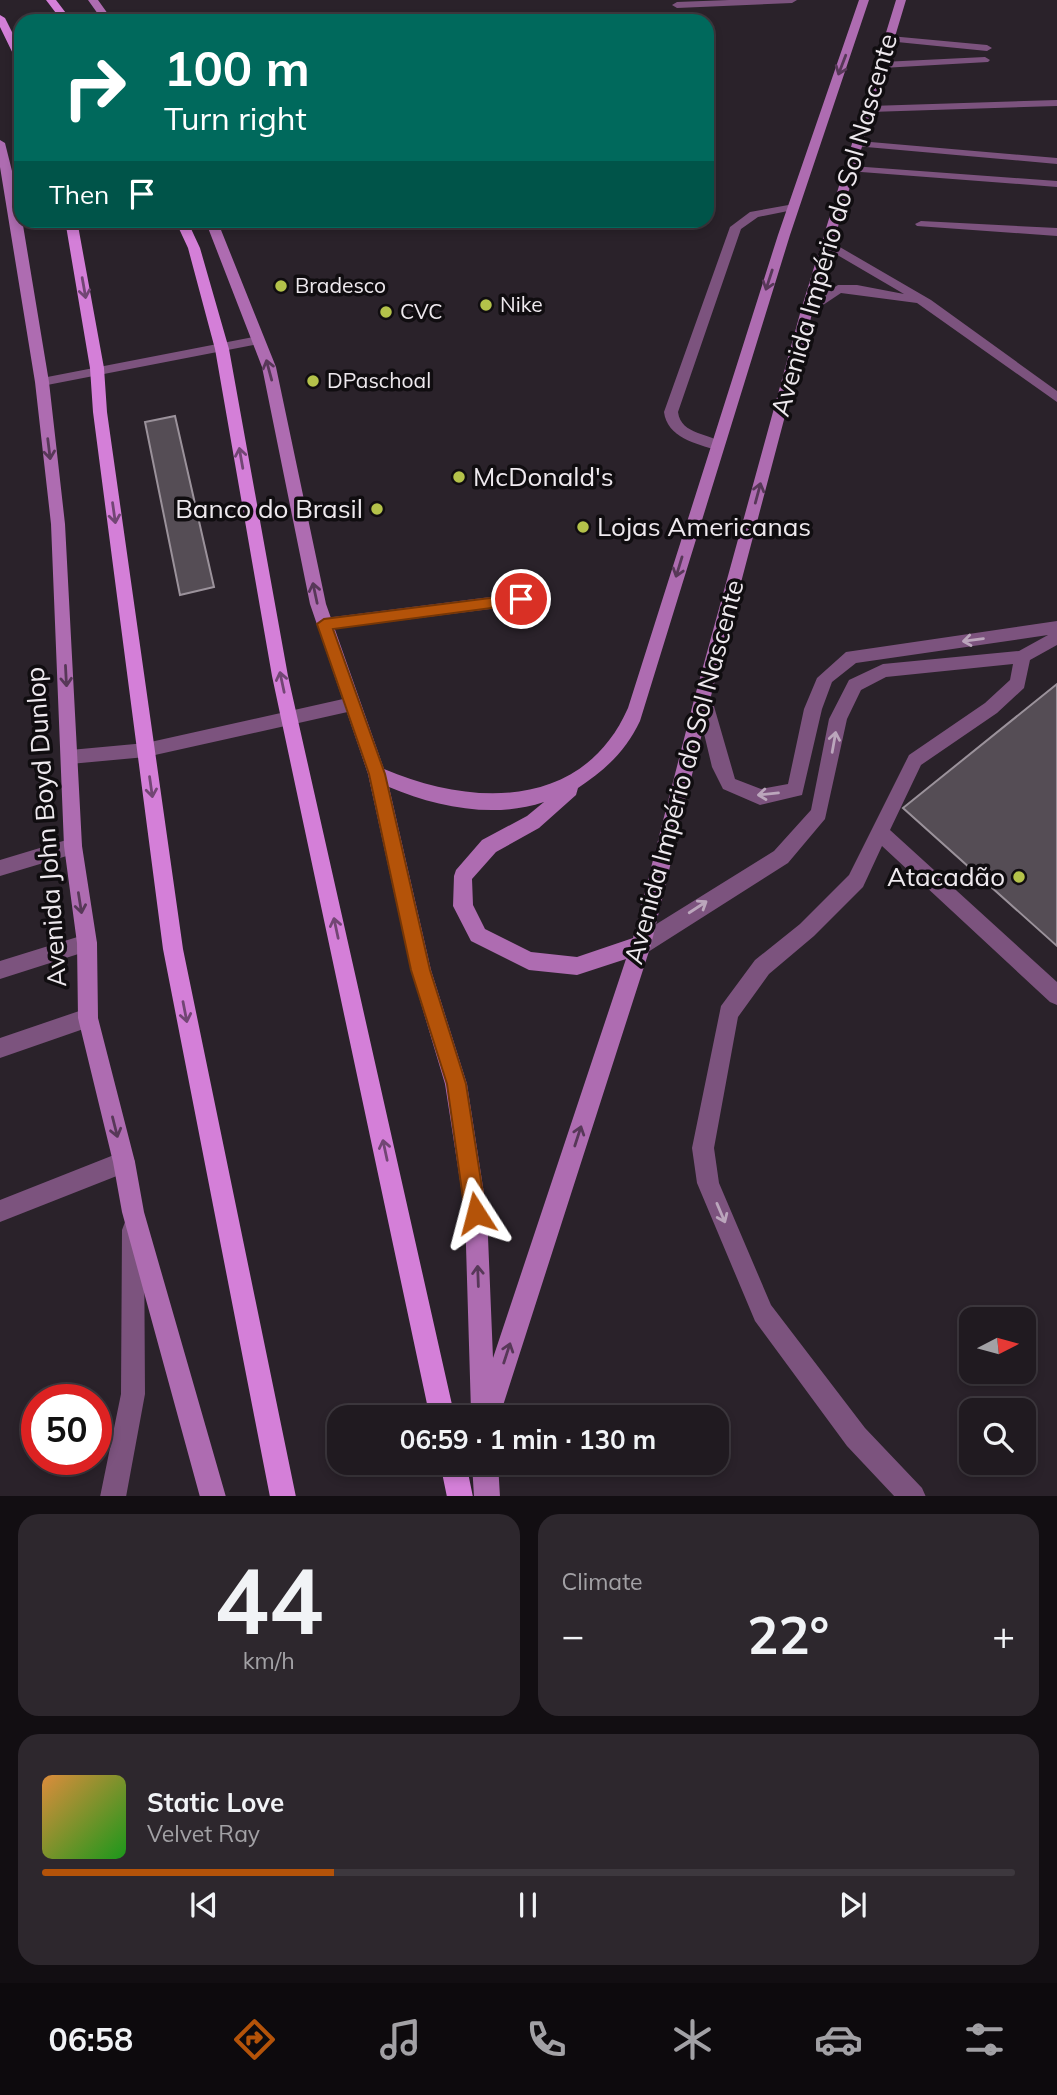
<!DOCTYPE html>
<meta charset="utf-8">
<style>
:root{--surface:#201a20;--page:#2d272d;--text:#f1f3f6;--muted:#a2a1a5;--line:#3d383e;--accent:#b45309}
body{margin:0;font-family:Mulish,sans-serif;background:var(--page);color:var(--text);height:100vh;display:flex;flex-direction:column;font-size:26px;white-space:nowrap}
*{box-sizing:border-box;margin:0}
p{font-size:23px;color:var(--muted)}
.icon{flex:none;width:38px;height:38px;fill:none;stroke:currentColor;stroke-width:2;stroke-linecap:round;stroke-linejoin:round}
.map{position:relative;height:1496px;overflow:hidden}
.side{display:flex;flex-direction:column;gap:18px;padding:18px;background:#120e12;flex:1}
.side>*{flex:none}
.hud{position:absolute;left:14px;top:14px;width:700px;height:214px;border-radius:21px;box-shadow:0 4px 10px #0003,0 0 0 2px var(--line);background:#00695c;color:#fff;overflow:hidden}
.needle{width:46px;rotate:84deg}
.controls{position:absolute;left:959px;top:1307px;display:grid;gap:14px}
.controls a{display:grid;place-items:center;width:77px;height:77px;border-radius:14px;background:var(--surface);box-shadow:0 4px 10px #0003,0 0 0 2px var(--line);font-size:35px}
.speed{position:absolute;left:21px;top:1384px;display:flex;gap:14px;font-size:35px;font-weight:700;text-align:center}
.speed>*{display:grid;place-content:center;width:91px;height:91px;border-radius:50%;background:var(--surface);box-shadow:0 4px 10px #0003,0 0 0 2px var(--line);line-height:1}
.speed .limit{border:10px solid #d22;background:#fff;color:#111}
.pin{position:absolute;display:grid;place-items:center;width:60px;height:60px;color:#fff;margin:-30px;border:4px solid #fff;border-radius:50%;box-shadow:0 2px 7px #0007}
.me{position:absolute;width:77px;margin:-38px;rotate:351deg;stroke-linejoin:round;filter:drop-shadow(0 0 5px #0008)}
.turn{display:flex;align-items:center;gap:24px;height:147px;padding:0 35px;font-size:32px}
.turn .icon{width:91px;height:91px;stroke-width:2.5}
.turn b{display:block;font-size:49px;line-height:60px}
.then{display:flex;align-items:center;height:66px;padding:0 35px;background:#0003;gap:14px;font-size:26px}
.big{font-size:52px;font-weight:700;line-height:1.1}
.side .card{flex:1;display:flex;flex-direction:column;justify-content:center;gap:10px;min-width:0;padding:0 24px;border-radius:21px;background:var(--page)}
.side .dial{align-items:center;gap:0}
.dial b{font-size:91px;line-height:1}
.song{display:flex;align-items:center;gap:21px}
.cover{width:84px;height:84px;border-radius:10px;background:linear-gradient(135deg,hsl(30 70% 55%),hsl(120 70% 35%))}
.played{height:7px;border-radius:4px;background:linear-gradient(90deg,var(--accent) 30%,var(--line) 30%)}
.keys{display:flex;justify-content:space-around;direction:ltr}
.heat{display:flex;justify-content:space-between;align-items:center;font-size:38px;direction:ltr}
.side .tiles{flex:1;display:grid;gap:18px;grid-template-columns:1fr 1fr}
.card:last-child{grid-column:span 2}
.trip{position:absolute;left:327px;top:1405px;width:402px;height:70px;border-radius:21px;background:var(--surface);box-shadow:0 4px 10px #0003,0 0 0 2px var(--line);font-weight:700;line-height:70px;text-align:center}
.menu{display:flex;height:112px;justify-content:space-around;align-items:center;background:#0d0a0d;color:var(--muted)}
.menu .icon{width:49px;height:49px}
.menu .current{color:var(--accent)}
.menu b{font-size:32px;color:var(--text)}
.map>svg:first-child{display:block}
.building{fill:#554d55;stroke:#9b929b;stroke-width:2}
.lines{fill:none;stroke-linecap:round;stroke-linejoin:round}
.lane{fill:#7c537e;fill-rule:evenodd}
.street{fill:#7c537e;fill-rule:evenodd}
.secondary{fill:#ae6cb1;fill-rule:evenodd}
.primary{fill:#d47fd8;fill-rule:evenodd}
.oneway{stroke:#573858}
.oneway2{stroke:#724674}
.oneway3{stroke:#bba6bc}
.route{fill:#b45309;stroke:#753606;stroke-width:2}
.poi-dot{fill:#b4c24a;stroke:#100d10;stroke-width:2.5}
.labels{text-anchor:middle;stroke-width:7;stroke-linejoin:round;paint-order:stroke}
.far-poi-label{font-size:21px;fill:#eee9ee;stroke:#100d10;text-anchor:start}
.street-label{font-size:26px;fill:#eee9ee;stroke:#100d10}
.poi-label{font-size:26px;fill:#eee9ee;stroke:#100d10;text-anchor:start}
</style>
<div class="map">
<svg width="1057" height="1497" viewBox="0 0 1057 1497">
<rect width="100%" height="100%" fill="#2a222a"/>
<path class="building" d="M175,416L214,587L180,595L145,422Z
M1057,684V946L903,808Z"/>
<g class="lines">
<path class="lane" d="M729,0H797L792,3L677,8L672,5L677,2Z
M890,36L987,45L992,48L987,51L887,41L885,39Z
M985,57L990,60L988,62L882,68L877,65L882,62Z
M1057,100V106L870,112L865,109L870,106Z
M859,141L1057,158V164L855,146V142Z
M852,166L1057,181V187L848,171L847,169Z
M794,204L798,205V209L758,217L741,229L678,412C681,436 711,432 724,445L717,450C696,444 667,437 664,412L730,227L750,212Z
M921,221L1057,228V236L917,226L915,224Z
M521,593L529,599L521,605L325,630L317,624L325,618Z
M1057,621V645L1030,660L1024,688L997,713L921,765L890,830L1057,982V1005L1050,1002L882,846L863,887L814,936L769,974L738,1017L714,1148L719,1183L771,1305L865,1428L922,1488L926,1497H895L847,1446L755,1321L697,1183L692,1148L721,1006L755,960L800,924L849,875L909,755L985,703L1010,680L1013,664L886,677L861,690L847,719L825,819L788,863L648,952L641,954L634,952L631,945L634,938L774,851L811,810L829,719L849,680L883,664L1019,651L1048,635L856,663L832,682L822,709L802,795L760,805L723,789L712,767L695,696L697,691H709L711,696L735,779L761,789L788,784L804,709L817,678L846,652Z
M73,838L80,840L82,846L80,852L0,876V860Z
M87,934L94,937L97,943L94,949L0,979V961Z
M88,1008L95,1011L98,1018L95,1025L0,1058V1038Z
M124,1151L132,1154L135,1162L132,1170L0,1222V1200Z"/>
<path class="street" d="M826,239L931,300L1057,391V402L917,303L841,293L811,313H803V307L838,285H857L904,294L822,246L820,243Z
M259,336L264,337V343L42,386L35,382L37,379Z
M352,697L358,699L361,704L358,709L352,711L146,757L70,764L64,762L61,757L64,752L70,750L146,743Z
M133,1219L141,1222L144,1230L145,1394L126,1497H100L121,1394L122,1230L125,1222Z"/>
<path class="secondary" d="M88,0H98L113,21H103Z
M859,0H869L790,235L640,721C626,751 605,770 578,788L576,795L539,828L496,852L472,879L473,905L485,929L531,952L577,957L633,938L695,696L801,310L896,0H906L813,310L711,696L651,945L499,1418H473L471,1411L465,1213L445,1084L411,970L368,774L310,604L262,367L205,220H217L276,367L326,604L384,769C473,807 583,810 628,708L778,235ZM389,787C436,807 494,819 544,802L527,816L482,840L456,870L454,876L453,906L471,941L529,970L577,975L626,959L493,1358L487,1213L467,1084L431,970Z
M0,140L5,143L18,195L49,382L65,524L82,846L97,943L98,1018L135,1162L144,1212L226,1497H200L122,1212L113,1162L78,1018L77,943L64,846L51,524L35,382L0,167Z
M472,1463H498L500,1497H474Z"/>
<path class="primary" d="M46,0H56L72,21H62Z
M0,15L5,18L21,50V63L16,60L0,27Z
M65,220H77L104,368L107,412L183,949L296,1497H270L163,949L93,412L90,368Z
M175,220H187L200,248L229,349L288,676L455,1418H430L272,676L215,349L188,248Z
M440,1463H466L473,1497H447Z"/>
</g>
<defs><path id="oneway-shaft" d="M-6 0H5M1.5-3L5.5 0L1.5 3" fill="none" stroke-width="1.6" stroke-linecap="round" stroke-linejoin="round" transform="scale(1.75)"/></defs>
<g class="oneway">
<use href="#oneway-shaft" transform="translate(842 65) rotate(111)"/>
<use href="#oneway-shaft" transform="translate(769 280) rotate(108)"/>
<use href="#oneway-shaft" transform="translate(269 370) rotate(-105)"/>
<use href="#oneway-shaft" transform="translate(49 449) rotate(83)"/>
<use href="#oneway-shaft" transform="translate(758 493) rotate(-75)"/>
<use href="#oneway-shaft" transform="translate(679 567) rotate(107)"/>
<use href="#oneway-shaft" transform="translate(315 593) rotate(-102)"/>
<use href="#oneway-shaft" transform="translate(66 676) rotate(87)"/>
<use href="#oneway-shaft" transform="translate(80 903) rotate(81)"/>
<use href="#oneway-shaft" transform="translate(115 1127) rotate(76)"/>
<use href="#oneway-shaft" transform="translate(578 1136) rotate(-72)"/>
<use href="#oneway-shaft" transform="translate(478 1276) rotate(-92)"/>
<use href="#oneway-shaft" transform="translate(507 1353) rotate(-72)"/>
</g>
<g class="oneway2">
<use href="#oneway-shaft" transform="translate(84 288) rotate(80)"/>
<use href="#oneway-shaft" transform="translate(241 458) rotate(-100)"/>
<use href="#oneway-shaft" transform="translate(114 513) rotate(82)"/>
<use href="#oneway-shaft" transform="translate(282 682) rotate(-102)"/>
<use href="#oneway-shaft" transform="translate(151 787) rotate(82)"/>
<use href="#oneway-shaft" transform="translate(336 928) rotate(-102)"/>
<use href="#oneway-shaft" transform="translate(185 1012) rotate(79)"/>
<use href="#oneway-shaft" transform="translate(385 1150) rotate(-102)"/>
</g>
<g class="oneway3">
<use href="#oneway-shaft" transform="translate(973 640) rotate(173)"/>
<use href="#oneway-shaft" transform="translate(834 742) rotate(-80)"/>
<use href="#oneway-shaft" transform="translate(768 794) rotate(174)"/>
<use href="#oneway-shaft" transform="translate(698 907) rotate(-33)"/>
<use href="#oneway-shaft" transform="translate(721 1213) rotate(67)"/>
</g>
<path class="route" d="M521,594L528,599L521,604L333,629L385,774L430,970L466,1084L486,1213L483,1220L476,1223L468,1220L465,1213L447,1084L411,970L369,774L317,624L324,619Z"/>
<g class="poi-dot">
<circle cx="281" cy="286" r="7"/>
<circle cx="486" cy="305" r="7"/>
<circle cx="386" cy="312" r="7"/>
<circle cx="313" cy="381" r="7"/>
<circle cx="459" cy="477" r="7"/>
<circle cx="377" cy="509" r="7"/>
<circle cx="583" cy="527" r="7"/>
<circle cx="1019" cy="877" r="7"/>
</g>
<g class="labels">
<g class="far-poi-label">
<text x="295" y="293">Bradesco</text>
<text x="500" y="312">Nike</text>
<text x="400" y="319">CVC</text>
<text x="327" y="388">DPaschoal</text>
</g>
<g class="street-label">
<text transform="translate(834 225) rotate(-74)" y="9">Avenida Império do Sol Nascente</text>
<text transform="translate(684 772) rotate(-75)" y="9">Avenida Império do Sol Nascente</text>
<text transform="translate(46 827) rotate(-94)" y="9">Avenida John Boyd Dunlop</text>
</g>
<g class="poi-label">
<text x="473" y="486">McDonald's</text>
<text x="363" y="518" text-anchor="end">Banco do Brasil</text>
<text x="597" y="536">Lojas Americanas</text>
<text x="1005" y="886" text-anchor="end">Atacadão</text>
</g>
</g>
</svg>
<div class="controls">
<a><svg class="needle" viewBox="-14 -14 28 28"><path d="M0-13l5 13h-10z" fill="#e53935"/><path d="M0 13l5-13h-10z" fill="#a2a1a5"/></svg></a>
<a><svg class="icon" aria-label="search" viewBox="0 0 24 24"><circle cx="10" cy="10" r="6"/><path d="M15 15l6 6"/></svg></a>
</div>
<div class="speed"><div class="limit">50</div></div>
<div class="pin" style="left:521px;top:599px;background:#d93025"><svg class="icon" aria-label="arrive" viewBox="0 0 24 24"><path d="M6 21V4h12l-3 4 3 4H6"/></svg></div>
<svg class="me" style="left:476px;top:1213px" viewBox="-20 -20 40 40"><path d="M0-17L14 15 0 8-14 15z" fill="#b45309" stroke="#fff" stroke-width="4"/></svg>
<div class="trip">06:59 · 1 min · 130 m</div>
<div class="hud">
<div class="turn"><svg class="icon" aria-label="right" viewBox="0 0 24 24"><path d="M7 20v-9h11M14 6l5 5-5 5"/></svg><div><b>100 m</b>Turn right</div></div>
<div class="then">Then<svg class="icon" aria-label="arrive" viewBox="0 0 24 24"><path d="M6 21V4h12l-3 4 3 4H6"/></svg></div>
</div>
</div>
<section class="side">
<div class="tiles">
<div class="card dial"><b>44</b><p>km/h</p></div>
<div class="card"><p>Climate</p>
<div class="heat"><a>−</a><b class="big">22°</b><a>+</a></div>
</div>
<div class="card">
<div class="song"><i class="cover"></i><div><b>Static Love</b><p>Velvet Ray</p></div></div>
<div class="played"></div>
<div class="keys"><svg class="icon" aria-label="previous" viewBox="0 0 24 24"><path d="M18 5L8 12l10 7zM5 5v14"/></svg><svg class="icon" aria-label="pause" viewBox="0 0 24 24"><path d="M8 5v14M16 5v14"/></svg><svg class="icon" aria-label="next" viewBox="0 0 24 24"><path d="M6 5l10 7-10 7zM19 5v14"/></svg></div>
</div>
</div>
</section>
<nav class="menu">
<b>06:58</b>
<svg class="icon current" aria-label="directions" viewBox="0 0 24 24"><path d="M12 3l9 9-9 9-9-9zM9 14v-3h6M13 9l2 2-2 2"/></svg>
<svg class="icon" aria-label="music" viewBox="0 0 24 24"><path d="M9 18V5l10-2v13"/><circle cx="6" cy="18" r="3"/><circle cx="16" cy="16" r="3"/></svg>
<svg class="icon" aria-label="phone" viewBox="0 0 24 24"><path d="M5 4h4l2 5-3 2q2 4 5 5l2-3 5 2v4C11 20 4 13 5 4z"/></svg>
<svg class="icon" aria-label="climate" viewBox="0 0 24 24"><path d="M12 3v18M4 7l16 10M4 17L20 7"/></svg>
<svg class="icon" aria-label="car" viewBox="0 0 24 24"><path d="M5 17H2v-5l4-1 3-4h7l3 4 3 1v5h-3M9 17h6M6 11h13"/><circle cx="7" cy="17" r="2"/><circle cx="17" cy="17" r="2"/></svg>
<svg class="icon" aria-label="filters" viewBox="0 0 24 24"><path d="M4 7h16M4 17h16"/><circle cx="9" cy="7" r="2"/><circle cx="15" cy="17" r="2"/></svg>
</nav>
